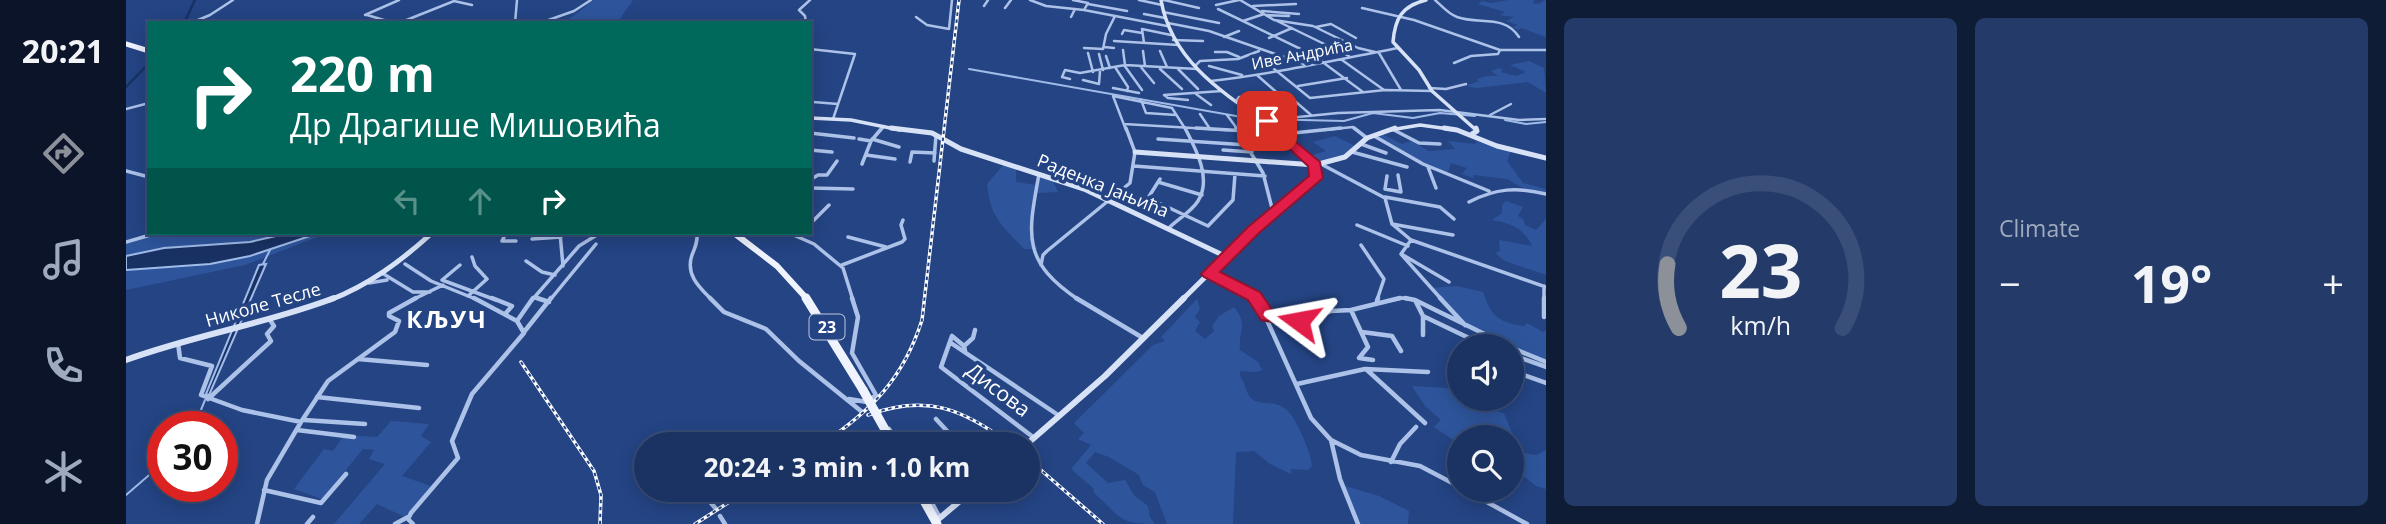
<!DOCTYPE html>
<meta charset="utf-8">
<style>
:root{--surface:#1b3363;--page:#243b69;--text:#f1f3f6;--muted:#a0aabe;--line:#394e78;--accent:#8c9099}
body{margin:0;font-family:"Open Sans",sans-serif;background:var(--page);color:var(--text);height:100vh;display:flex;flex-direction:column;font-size:26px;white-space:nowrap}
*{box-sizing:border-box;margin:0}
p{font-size:23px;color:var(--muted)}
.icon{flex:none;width:38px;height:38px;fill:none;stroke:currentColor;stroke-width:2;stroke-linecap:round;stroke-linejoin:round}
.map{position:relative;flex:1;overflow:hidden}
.panel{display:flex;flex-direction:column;gap:18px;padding:18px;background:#0f1c36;width:840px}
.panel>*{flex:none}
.hud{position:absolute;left:21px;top:21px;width:665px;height:214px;border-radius:0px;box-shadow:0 4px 18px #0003,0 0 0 2px var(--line);background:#00695c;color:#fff;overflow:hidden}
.tools{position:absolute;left:1321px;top:334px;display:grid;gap:14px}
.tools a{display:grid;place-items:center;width:77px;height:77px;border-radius:50%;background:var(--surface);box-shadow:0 4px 18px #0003,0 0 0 2px var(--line);font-size:35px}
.speed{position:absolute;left:21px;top:411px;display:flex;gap:14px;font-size:35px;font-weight:700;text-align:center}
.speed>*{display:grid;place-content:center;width:91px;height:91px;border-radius:50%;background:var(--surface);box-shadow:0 4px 18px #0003,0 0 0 2px var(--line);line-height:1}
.speed .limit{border:10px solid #d22;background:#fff;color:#111}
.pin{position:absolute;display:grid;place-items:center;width:60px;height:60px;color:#fff;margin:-30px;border-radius:14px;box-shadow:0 4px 10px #0006}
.me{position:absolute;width:77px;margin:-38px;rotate:283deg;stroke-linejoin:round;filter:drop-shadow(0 0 5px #0008)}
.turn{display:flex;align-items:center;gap:24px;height:147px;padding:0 28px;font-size:32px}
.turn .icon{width:91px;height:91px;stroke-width:2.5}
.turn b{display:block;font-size:49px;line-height:60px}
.lanes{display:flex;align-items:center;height:66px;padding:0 28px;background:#0003;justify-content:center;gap:35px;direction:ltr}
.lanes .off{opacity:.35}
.big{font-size:52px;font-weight:700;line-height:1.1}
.panel .widget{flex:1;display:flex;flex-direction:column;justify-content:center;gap:10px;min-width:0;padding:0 24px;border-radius:10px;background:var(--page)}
.panel .dial{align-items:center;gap:0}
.dial svg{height:182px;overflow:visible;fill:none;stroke:var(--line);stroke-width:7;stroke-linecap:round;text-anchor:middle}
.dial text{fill:var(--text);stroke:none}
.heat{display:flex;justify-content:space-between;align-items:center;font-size:38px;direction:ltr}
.panel .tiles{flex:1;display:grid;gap:18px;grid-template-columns:repeat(2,1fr)}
.trip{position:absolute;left:508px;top:432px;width:406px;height:70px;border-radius:35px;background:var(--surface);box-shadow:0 4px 18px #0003,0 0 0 2px var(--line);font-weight:700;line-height:70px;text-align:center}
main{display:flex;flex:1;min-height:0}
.menu{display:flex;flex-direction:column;width:126px;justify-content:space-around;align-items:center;background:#0b1428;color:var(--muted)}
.menu .icon{width:49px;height:49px}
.menu .selected{color:var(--accent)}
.menu b{font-size:32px;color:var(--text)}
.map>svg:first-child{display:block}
.green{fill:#2e559c}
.water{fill:#193264;stroke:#a1bbe9;stroke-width:2}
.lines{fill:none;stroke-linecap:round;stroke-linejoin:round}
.stream{stroke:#a1bbe9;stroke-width:2}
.canal{stroke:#193264;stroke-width:2.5}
.street-far2{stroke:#adc2e8;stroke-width:2.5}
.street-far1{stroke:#adc2e8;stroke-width:3.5}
.street{stroke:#adc2e8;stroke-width:4.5}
.secondary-far2{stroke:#d7e2f7;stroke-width:3.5}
.secondary-far1{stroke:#d7e2f7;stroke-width:5}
.secondary{stroke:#d7e2f7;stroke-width:6}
.primary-far2{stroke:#eff3fe;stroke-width:5}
.primary-far1{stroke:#eff3fe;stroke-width:6}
.primary{stroke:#eff3fe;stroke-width:9}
.rail-casing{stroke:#fff;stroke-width:3.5}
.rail{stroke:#244484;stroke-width:2;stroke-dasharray:3.5;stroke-linecap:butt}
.primary-bridge{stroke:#eff3fe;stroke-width:9}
.route{fill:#e11d48;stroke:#92132f;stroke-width:2}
.labels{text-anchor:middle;stroke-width:7;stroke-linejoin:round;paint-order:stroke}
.far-street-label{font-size:16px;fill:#fff;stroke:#244484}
.shield{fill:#244484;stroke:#bdc7da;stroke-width:2}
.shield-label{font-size:16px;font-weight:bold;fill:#fff}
.street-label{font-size:18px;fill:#fff;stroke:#244484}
.near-street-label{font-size:21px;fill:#fff;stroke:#244484}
.district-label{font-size:24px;font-weight:bold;letter-spacing:2px;fill:#fff;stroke:#244484}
</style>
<main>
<nav class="menu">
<b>20:21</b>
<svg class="icon selected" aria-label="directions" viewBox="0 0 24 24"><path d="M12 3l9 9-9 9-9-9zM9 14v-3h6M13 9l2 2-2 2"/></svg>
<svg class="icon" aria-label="music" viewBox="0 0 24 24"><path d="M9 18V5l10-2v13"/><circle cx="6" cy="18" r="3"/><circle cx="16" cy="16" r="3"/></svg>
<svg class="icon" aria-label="phone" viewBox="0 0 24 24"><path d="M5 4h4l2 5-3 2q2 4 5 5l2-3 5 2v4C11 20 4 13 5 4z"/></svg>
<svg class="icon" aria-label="climate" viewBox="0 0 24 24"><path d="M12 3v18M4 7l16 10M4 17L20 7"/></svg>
</nav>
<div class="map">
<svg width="1420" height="524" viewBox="0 0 1420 524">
<rect width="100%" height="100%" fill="#244484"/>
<path class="green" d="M468,0H507L491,23H438Z
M1382,0H1408L1407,3L1412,4L1420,0V37L1395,28L1392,30L1387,27L1392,25L1380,21L1388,17L1374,15L1379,12L1352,4L1356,1L1366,3Z
M1403,61L1418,68L1420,93L1402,82L1351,88L1340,86L1353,81L1351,79L1360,76H1372L1365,71L1373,68L1377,70L1375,72L1390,76L1400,72L1384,65Z
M1256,134L1276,144L1285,141L1303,151L1329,149L1322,141L1350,144L1349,141L1385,151L1381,161L1397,183L1420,189V194L1395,187L1381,179L1348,175L1347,178L1336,174L1341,168L1325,163L1321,175L1297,164L1248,136Z
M1209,136L1229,146L1222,154L1191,163L1183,156L1200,151L1187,142Z
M878,164L890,169V182L910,185L911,174L926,179L932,192L911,193L905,239L912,249H898C877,226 864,218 861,184Z
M1380,201L1397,207L1392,216L1397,219L1399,225L1410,230L1420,219V275L1379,261L1369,253L1374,251L1373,240L1406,246C1398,228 1384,223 1366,220L1376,213V205Z
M31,233H163C110,249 54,245 0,256V242Z
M193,233H202L119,265L0,290V270L84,264L124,256Z
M1331,286L1357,292C1364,315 1374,324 1399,326L1401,323L1417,332L1420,330V362L1344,329L1303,288Z
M1071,299L1074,309L1069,317L1074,322L1069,331L1079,339L1088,331L1086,326L1093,316L1108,307C1123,326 1112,330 1114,350L1132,362L1136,370L1130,372L1114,371C1113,378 1117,379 1119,386C1126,413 1144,395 1162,411C1171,420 1185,453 1186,466L1182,470L1165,469V474L1144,464L1128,451L1110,452L1107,524H1041L1029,492L1017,485L1013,475L983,457L969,452L960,463L982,483L999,480L1008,495L1022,506L1024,517L1029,524C990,524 995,516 968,493L967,488L945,469L965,445L952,439L958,433L948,423L1027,345L1039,341L1035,337Z
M1324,380L1333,383L1334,399H1354L1356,408L1378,413L1394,452L1410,455L1420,450V489L1410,486L1386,467V438H1334L1333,444L1308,427L1315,420L1299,406L1286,386L1322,388Z
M265,421L303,424L295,436L305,442L276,476L305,486L279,517L251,504L233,524H208L259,464L243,459L248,450L237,449L196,499L168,489L198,449L207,451L218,435L251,437Z
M1216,485L1253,496L1283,511L1282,524H1232Z"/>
<path class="water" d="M163,233H193L124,256L84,264L0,270V256L38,248L124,242Z
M140,264L83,395L80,394L133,265Z"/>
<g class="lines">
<path class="stream" d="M843,69L1127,119L1218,121L1247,113L1287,118L1314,113L1349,116
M1379,120L1400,124L1420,122
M137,264L144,250
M68,427L79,400
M0,495L37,463"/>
<path class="canal" d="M58,23L69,0
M0,87L23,63"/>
<path class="street-far2" d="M904,0L920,6L958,10L1041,26
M947,0L962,3L958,10
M1013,0L1036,5
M1038,0L1073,8
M1114,0L1148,20L1187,26L1232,48L1249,52
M1309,0C1316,6 1322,14 1331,17C1353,25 1378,14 1393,37
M962,4L1001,11
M1090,5L1113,0
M858,6L862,0
M1127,6L1170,4
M879,8L885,0
M1236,8L1288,20L1374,50H1420
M1092,9L1187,55L1237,92
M1136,11L1173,14
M1037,12L1093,23
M1018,14L1039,18
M239,15L273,0
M241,15L268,23
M1141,15L1163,16
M790,17L801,25L823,29L826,0
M945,17L949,9
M1117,21L1138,14
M1151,21L1223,56
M65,23L84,15L107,0
M273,23L328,1L346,5
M389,23L391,0
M414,23L448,11L465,0
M680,23L679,16L673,10L684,0
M1042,23L1083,31L1178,64
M1190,27L1205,24L1230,38
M996,34L998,30L1016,33
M1098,37L1113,31
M1143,38L1166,28
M1047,40L1077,41
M988,41L1052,45
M1018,43L1016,29L1045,35
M978,47L988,48
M958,48L977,49L980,34L989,16
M684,49L729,54L707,119
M997,50L999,65
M1017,51L1019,66
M1034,51L1041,67
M1089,52H1101L1113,57
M962,53L967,72
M1253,53L1275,90
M973,54L977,70
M980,56L984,68
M1162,56L1142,64L1184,98L1259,90L1306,91
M1216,60L1258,90
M1328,63L1345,56L1372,54L1374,50
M998,65L1016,90
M1070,65L1074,61L1112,59L1133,51
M1014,66L1028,83
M1083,66L1116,75
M989,67L1002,87L1001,91
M1034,69L1056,89
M1052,69L1072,89
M1132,76L1156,97L1170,102L1185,115
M944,79L936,77L939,70L954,73L999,65L1071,69
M957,80L973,84L974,71
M1085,81C1148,74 1209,60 1272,48
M1172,86L1221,78
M987,88L1013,93
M1303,88L1320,89L1340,84
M1070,94L1085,105
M1038,95L1096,91
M1038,95L1042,98L1062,100
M1015,100L1020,113L1050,115
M1111,100L1113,97H1156
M687,102L712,104
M1120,107L1132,116
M0,109L23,103
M1074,114L1084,129
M1101,115L1112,130
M1364,115L1385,104
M1135,117L1152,119L1212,113L1314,110L1393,120L1420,119
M998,124L1101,130
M755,130L758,126
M1000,130L987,96L1046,108L1060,130
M1198,130L1227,127L1231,130"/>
<path class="street-far1" d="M1070,128L1154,133
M1110,128L1137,173L1147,212
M1228,128L1241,138
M1266,129L1293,143L1314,144
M684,133L728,138
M1158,134L1215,128
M1248,136L1297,164L1363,191
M733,139L745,141
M746,139L773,147
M1032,139L1121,145
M1235,144L1260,153
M684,150L706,152
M1097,150L1126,152
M1226,152L1281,167
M740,155L769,159
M808,161L810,135
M784,162L786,152L809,153
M736,164L745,141L756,128
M1195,164L1259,198L1266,224L1285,240L1420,287
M1008,166L1139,176
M1302,167L1310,188
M0,171L23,177
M913,174C902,235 895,261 953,300
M1034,179L1022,198L1082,226L1107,200L1109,174
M684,180L692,175H701L711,161
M1032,182L1076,195
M684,188L727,189
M1259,189L1275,192L1272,175
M1259,189L1261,176
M1259,197L1314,207L1328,219
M1343,202C1370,188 1391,187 1420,194
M684,224L703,205
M1266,224L1327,235
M1231,225L1282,246
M1043,228C1052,219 1065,212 1072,201C1086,179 1070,149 1059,128
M380,233L376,241H390
M434,233L437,266
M571,233C572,241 569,248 566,255C559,275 574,288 586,300
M663,233L688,244L717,268L727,300
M722,237L760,247
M406,239L435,237
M1285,240L1275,254L1316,300
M0,242L31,233
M1235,245L1258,279L1251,300
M1277,255L1323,282
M400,261L416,272L429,275
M279,264L305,281L352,300
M716,265L776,242L779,239L775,225L777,220
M915,265L917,255L921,251L1004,183L1009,152L1000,128
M256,273L287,292H304
M1084,274L1123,292L1133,300
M316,280L370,300
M316,280L334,265
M243,283L261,280
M1418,286V300
M342,296L361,279L349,266L346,257
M410,298L417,300
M286,300L317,285
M406,300L453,246L474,233
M424,300L470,244
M1267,300L1276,298L1289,300"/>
<path class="street" d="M348,298L391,321
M366,298L386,306L380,313
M411,298L423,302
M584,298L598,312L640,329L673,361L735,411
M950,298L1017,338
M1131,298L1185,418L1205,440L1214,479L1232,524
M1279,298L1289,300L1383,346
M1314,298L1339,325
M1418,298V317
M1289,300L1297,316V335
M1250,304L1252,298
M1225,310L1242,347L1233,358L1247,360
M1141,316L1181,321L1205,311L1225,310L1274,298
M1297,316L1345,339
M398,332L425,298
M1236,332L1266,336L1275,351
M826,336L815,367L907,437
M826,336L838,346
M52,343L54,358L86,366L75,395L116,410L175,422L141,480L131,524
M825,343L932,415
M1386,348L1420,362
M839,351L838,346L847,338L849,330
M1386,355L1420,367
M232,359L301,365
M1241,370L1299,423
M1386,371L1420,383
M1171,384L1239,369L1302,372
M191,397L293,408
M82,399L145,341L141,334L148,326L144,320
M723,399L741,402L750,395L726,353L732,317L726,298
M810,419L833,444
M178,420L239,424
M175,422L202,381L269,332L273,321L263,316V313L290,298
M763,429L774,444
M171,430L228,437
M1205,440L1235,455L1294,466L1334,487
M1265,462L1274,444L1290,427
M138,490L195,503L220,474
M799,490L814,518
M1339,490L1401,524
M585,503L590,509
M594,516L599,524
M181,524L187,517
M269,524L282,517
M287,524L282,519L285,513L332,458L326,441L346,394L398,333L391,321L407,298"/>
<path class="secondary-far2" d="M1035,0C1046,64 1102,96 1151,130
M1300,0C1276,6 1269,18 1267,42L1293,70L1306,91L1350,130
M684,118L725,120L774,130
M1264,130L1294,125L1330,130"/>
<path class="secondary-far1" d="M765,128L806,133L835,149L958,189L1101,257
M1318,128L1331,130L1371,146L1420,158
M1346,134L1351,131L1350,128
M1009,152L1189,165L1219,157L1241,138L1269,128
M204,300C243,285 275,261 306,233
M1056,300L1127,230L1187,181L1191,174L1180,154L1148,128"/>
<path class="secondary" d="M0,360C68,335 140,324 208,298
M901,444L979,376L1058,298
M809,522L847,490"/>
<path class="primary-far2" d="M0,44L23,51"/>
<path class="primary-far1" d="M608,233L651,266L682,300"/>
<path class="primary" d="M680,298L737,390"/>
<defs>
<path id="rail" d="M395,362L468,471L475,495L474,524
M742,415C800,394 836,408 884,444
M696,444C746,410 777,379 796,320L833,0
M901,458L977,524
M569,524L622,490"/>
</defs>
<use href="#rail" class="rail-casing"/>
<use href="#rail" class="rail"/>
<path class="primary-bridge" d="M737,390L767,444
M792,490L811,524"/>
</g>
<path class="route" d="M1141,118L1194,162L1197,178L1133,233L1094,272L1134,292L1147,311L1179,317L1182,321L1173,327L1135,320L1122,300L1078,277L1075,274L1122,227L1183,176L1182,166L1137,124L1135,121Z"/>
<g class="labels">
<g class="far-street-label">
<text transform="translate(1176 54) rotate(-11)" y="6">Иве Андрића</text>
</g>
<rect class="shield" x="683.5" y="314.5" width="35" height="25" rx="5"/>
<g class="shield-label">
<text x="701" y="333">23</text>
</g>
<g class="street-label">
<text transform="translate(977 186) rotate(22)" y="6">Раденка Јањића</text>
<text transform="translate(137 305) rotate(-16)" y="6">Николе Тесле</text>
</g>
<g class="near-street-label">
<text transform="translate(872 390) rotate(37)" y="7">Дисова</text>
</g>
<g class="district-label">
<text x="321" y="328">КЉУЧ</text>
</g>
</g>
</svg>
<div class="tools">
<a><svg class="icon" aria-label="sound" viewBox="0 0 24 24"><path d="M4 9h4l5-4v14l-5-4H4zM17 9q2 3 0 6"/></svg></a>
<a><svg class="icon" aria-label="search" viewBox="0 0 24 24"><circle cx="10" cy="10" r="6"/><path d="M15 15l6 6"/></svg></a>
</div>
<div class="speed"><div class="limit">30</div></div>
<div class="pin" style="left:1141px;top:121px;background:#d93025"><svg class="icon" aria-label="arrive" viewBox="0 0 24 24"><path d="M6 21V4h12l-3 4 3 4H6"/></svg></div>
<svg class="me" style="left:1173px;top:321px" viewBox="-20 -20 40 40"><path d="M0-17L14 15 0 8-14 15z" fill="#e11d48" stroke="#fff" stroke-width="4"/></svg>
<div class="trip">20:24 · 3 min · 1.0 km</div>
<div class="hud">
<div class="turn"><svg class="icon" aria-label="right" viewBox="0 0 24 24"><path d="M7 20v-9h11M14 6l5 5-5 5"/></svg><div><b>220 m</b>Др Драгише Мишовића</div></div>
<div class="lanes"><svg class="icon off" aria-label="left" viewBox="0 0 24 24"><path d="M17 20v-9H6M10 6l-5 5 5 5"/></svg><svg class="icon off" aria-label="ahead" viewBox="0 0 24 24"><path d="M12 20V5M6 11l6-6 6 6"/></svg><svg class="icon" aria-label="right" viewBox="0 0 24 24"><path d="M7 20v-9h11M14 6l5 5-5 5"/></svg></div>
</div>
</div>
<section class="panel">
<div class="tiles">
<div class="widget dial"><svg viewBox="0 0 100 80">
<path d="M14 69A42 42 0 1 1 86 69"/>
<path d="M14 69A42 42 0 0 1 9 41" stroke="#8c9099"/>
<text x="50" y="56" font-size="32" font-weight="700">23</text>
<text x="50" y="72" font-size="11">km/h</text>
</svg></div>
<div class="widget"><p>Climate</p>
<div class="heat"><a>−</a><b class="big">19°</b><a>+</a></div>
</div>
</div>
</section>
</main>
